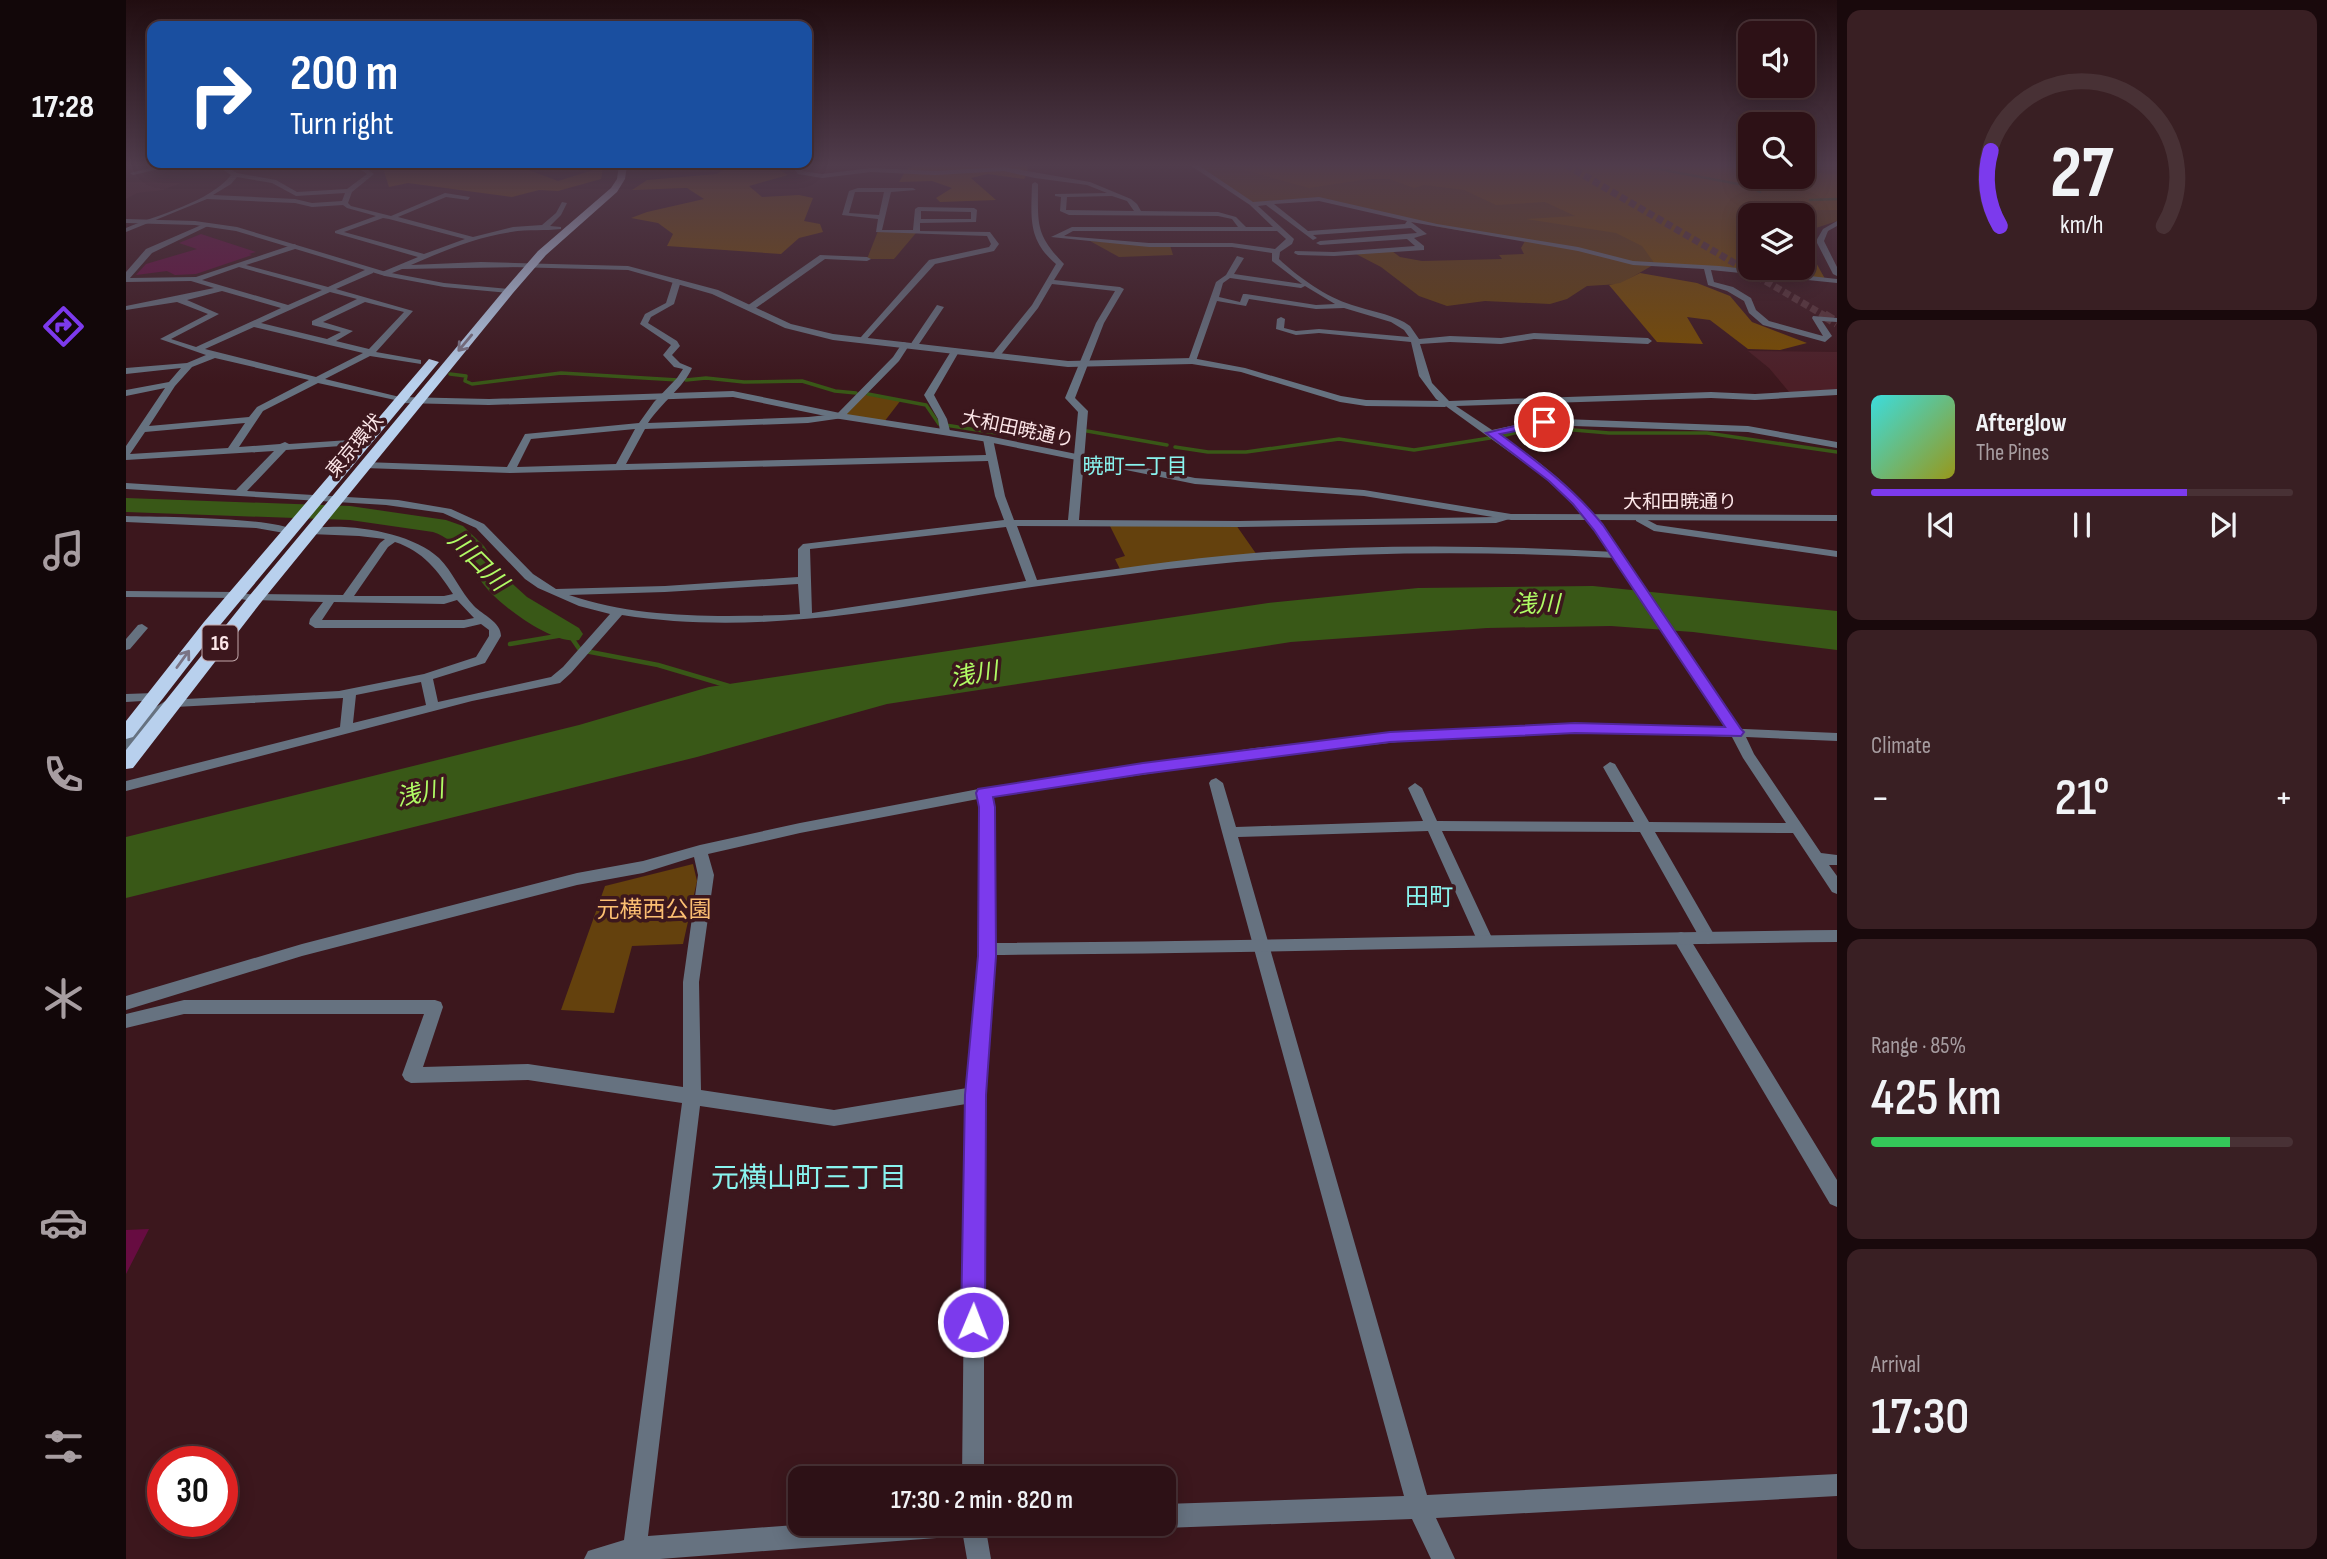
<!DOCTYPE html>
<meta charset="utf-8">
<style>
:root{--surface:#2d1116;--page:#391f23;--text:#f1f3f6;--muted:#a79da1;--line:#483135;--accent:#7c3aed}
body{margin:0;font-family:"Sofia Sans Condensed","Noto Sans JP",sans-serif;background:var(--page);color:var(--text);height:100vh;display:flex;flex-direction:column;font-size:26px;white-space:nowrap}
*{box-sizing:border-box;margin:0}
p{font-size:23px;color:var(--muted)}
.icon{flex:none;width:38px;height:38px;fill:none;stroke:currentColor;stroke-width:2;stroke-linecap:round;stroke-linejoin:round}
.map{position:relative;flex:1;overflow:hidden}
.sheet{display:flex;flex-direction:column;gap:10px;padding:10px;background:#19090c;width:490px}
.sheet>*{flex:none}
.top-card{position:absolute;left:21px;top:21px;width:665px;height:147px;border-radius:14px;box-shadow:0 4px 18px #0003,0 0 0 2px var(--line);background:#1a4fa0;color:#fff;overflow:hidden}
.controls{position:absolute;left:1612px;top:21px;display:grid;gap:14px}
.controls a{display:grid;place-items:center;width:77px;height:77px;border-radius:14px;background:var(--surface);box-shadow:0 4px 18px #0003,0 0 0 2px var(--line);font-size:35px}
.speed{position:absolute;left:21px;top:1446px;display:flex;gap:14px;font-size:35px;font-weight:700;text-align:center}
.speed>*{display:grid;place-content:center;width:91px;height:91px;border-radius:50%;background:var(--surface);box-shadow:0 4px 18px #0003,0 0 0 2px var(--line);line-height:1}
.speed .limit{border:10px solid #d22;background:#fff;color:#111}
.pin{position:absolute;display:grid;place-items:center;width:60px;height:60px;color:#fff;margin:-30px;border:4px solid #fff;border-radius:50%;box-shadow:0 2px 7px #0007}
.me{position:absolute;width:77px;margin:-38px;rotate:1deg;stroke-linejoin:round;filter:drop-shadow(0 0 5px #0008)}
.turn{display:flex;align-items:center;gap:24px;height:147px;padding:0 28px;font-size:32px}
.turn .icon{width:91px;height:91px;stroke-width:2.5}
.turn b{display:block;font-size:49px;line-height:60px}
.big{font-size:52px;font-weight:600;line-height:1.1}
.sheet .card{flex:1;display:flex;flex-direction:column;justify-content:center;gap:10px;min-width:0;padding:0 24px;border-radius:14px;background:var(--page)}
.sheet .dial{align-items:center;gap:0}
.dial svg{height:182px;overflow:visible;fill:none;stroke:var(--line);stroke-width:7;stroke-linecap:round;text-anchor:middle}
.dial text{fill:var(--text);stroke:none}
.song{display:flex;align-items:center;gap:21px}
.cover{width:84px;height:84px;border-radius:10px;background:linear-gradient(135deg,hsl(180 70% 55%),hsl(60 70% 35%))}
.played{height:7px;border-radius:4px;background:linear-gradient(90deg,var(--accent) 75%,var(--line) 75%)}
.keys{display:flex;justify-content:space-around;direction:ltr}
.heat{display:flex;justify-content:space-between;align-items:center;font-size:38px;direction:ltr}
.charge{height:10px;border-radius:5px;background:linear-gradient(90deg,#34c759 85%,var(--line) 0)}
.trip{position:absolute;left:662px;top:1466px;width:388px;height:70px;border-radius:14px;background:var(--surface);box-shadow:0 4px 18px #0003,0 0 0 2px var(--line);font-weight:600;line-height:70px;text-align:center}
main{display:flex;flex:1;min-height:0}
.tabs{display:flex;flex-direction:column;width:126px;justify-content:space-around;align-items:center;background:#120709;color:var(--muted)}
.tabs .icon{width:49px;height:49px}
.tabs .selected{color:var(--accent)}
.tabs b{font-size:32px;color:var(--text)}
.map>svg:first-child{display:block}
.built{fill:#4c1f27}
.green{fill:#64410d;fill-rule:evenodd}
.forest{fill:#794d00}
.water{fill:#395817}
.lines{fill:none;stroke-linecap:round;stroke-linejoin:round}
.stream-far2{stroke:#395817;stroke-width:2.5}
.stream-far1{stroke:#395817;stroke-width:3.5}
.stream{stroke:#395817;stroke-width:4.5}
.river{fill:#395817;fill-rule:evenodd}
.building{fill:#670c41}
.tertiary-tunnel-far1{stroke:#59363b;stroke-width:7;stroke-dasharray:7 3.5;stroke-linecap:butt}
.tertiary-tunnel{stroke:#59363b;stroke-width:10;stroke-dasharray:10 4.5;stroke-linecap:butt}
.minor{fill:#667280;fill-rule:evenodd}
.tertiary{fill:#667280;fill-rule:evenodd}
.trunk{fill:#b8d0ed;fill-rule:evenodd}
.oneway{stroke:#7a7485}
.route{fill:#7c3aed;stroke:#51269a;stroke-width:2}
.labels{text-anchor:middle;stroke-width:7;stroke-linejoin:round;paint-order:stroke}
.far-street-label{font-size:19px;fill:#fce6e8;stroke:#3c171d}
.far-neighbourhood-label{font-size:21px;fill:#89f4ef;stroke:#3c171d}
.shield{fill:#3c171d;stroke:#c2a8ab;stroke-width:2}
.shield-label{font-size:21px;font-weight:bold;fill:#fce6e8}
.park-label{font-size:23px;fill:#fbbe72;stroke:#3c171d}
.water-label{font-size:24px;font-style:italic;fill:#b0fb65;stroke:#3c171d}
.neighbourhood-label{font-size:24px;fill:#89f4ef;stroke:#3c171d}
.near-neighbourhood-label{font-size:28px;fill:#89f4ef;stroke:#3c171d}
</style>
<main>
<nav class="tabs">
<b>17:28</b>
<svg class="icon selected" aria-label="directions" viewBox="0 0 24 24"><path d="M12 3l9 9-9 9-9-9zM9 14v-3h6M13 9l2 2-2 2"/></svg>
<svg class="icon" aria-label="music" viewBox="0 0 24 24"><path d="M9 18V5l10-2v13"/><circle cx="6" cy="18" r="3"/><circle cx="16" cy="16" r="3"/></svg>
<svg class="icon" aria-label="phone" viewBox="0 0 24 24"><path d="M5 4h4l2 5-3 2q2 4 5 5l2-3 5 2v4C11 20 4 13 5 4z"/></svg>
<svg class="icon" aria-label="climate" viewBox="0 0 24 24"><path d="M12 3v18M4 7l16 10M4 17L20 7"/></svg>
<svg class="icon" aria-label="car" viewBox="0 0 24 24"><path d="M5 17H2v-5l4-1 3-4h7l3 4 3 1v5h-3M9 17h6M6 11h13"/><circle cx="7" cy="17" r="2"/><circle cx="17" cy="17" r="2"/></svg>
<svg class="icon" aria-label="filters" viewBox="0 0 24 24"><path d="M4 7h16M4 17h16"/><circle cx="9" cy="7" r="2"/><circle cx="15" cy="17" r="2"/></svg>
</nav>
<div class="map">
<svg width="1711" height="1559" viewBox="0 0 1711 1559">
<rect width="100%" height="100%" fill="#3c171d"/>
<path class="built" d="M0,182H1L55,183L37,190L11,193L0,199Z
M1622,351L1711,352V389L1664,393L1643,368Z"/>
<path class="green" d="M1067,165H1624V177H1676L1677,165H1711V221L1687,229L1679,242L1699,279L1529,264L1494,284L1461,286L1441,299L1424,304L1359,301L1321,306L1293,296L1255,267L1230,254L1266,251L1274,257L1296,261L1376,259L1373,255L1398,254L1395,248L1399,241L1313,227L1193,199L1126,204ZM1624,215H1676V268H1624Z
M752,231L790,233L768,259H741Z
M964,241L1044,245L1047,255L993,257Z
M737,394L775,400L758,422L714,416Z
M1110,525L1131,555L994,569L989,559L999,556L984,526Z
M567,864L571,881L557,944L506,946L488,1013L435,1010L479,886Z"/>
<path class="forest" d="M256,165H389L432,181L477,167L475,179L432,191L413,190L386,197L282,183L263,187Z
M605,165H654L650,168L662,175L623,186L636,197L673,195L687,198L678,221L694,224L697,232L673,238L655,254L541,246L547,234L532,223L505,218L521,212L578,199L561,188L506,190L521,180L591,174Z
M788,165H901L902,173L898,179L862,174L845,178L870,200L814,202L810,198L826,188L806,181L773,182L780,170Z
M1100,165L1624,167V177H1676L1677,171L1711,175V210H1669L1661,215H1624V268H1676L1677,255L1688,260L1699,279L1529,264L1516,246L1490,233L1400,219L1449,216L1419,202L1370,205L1338,190L1298,185L1288,188L1263,179H1242L1183,188Z
M1514,273L1571,283L1604,296L1626,322L1681,343L1654,350L1622,349L1584,320L1561,317L1577,344L1531,342L1483,285L1494,283Z"/>
<path class="water" d="M1467,586L1711,611V650L1567,632L1485,626L1361,628L1165,642L761,704L571,757L0,898V837L453,725L583,687L1142,603L1292,588Z"/>
<g class="lines">
<path class="stream-far2" d="M1511,165L1623,186L1634,192
M1684,200L1711,199"/>
<path class="stream-far1" d="M324,374L340,376L339,381L346,384L435,373L552,380
M560,380L580,378L618,382L676,381L709,391L730,393
M742,394L800,405L813,424L908,439L942,434
M961,431L1041,445
M1376,436L1412,427L1483,433H1581L1711,452
M1049,447L1082,452H1120L1213,439L1288,450L1364,438"/>
<path class="stream" d="M384,644L443,634L454,650L532,665L603,686"/>
<path class="river" d="M0,498L224,506L320,520L337,526L358,546L378,576L401,597L453,628L457,634L453,640C428,646 373,605 358,585C341,564 334,541 307,532L224,520L0,512Z"/>
</g>
<path class="building" d="M75,234L130,252L123,254L126,255L70,274L49,275L41,271L10,275L20,264L71,249L53,243Z
M23,1229L0,1274V1230Z"/>
<g class="lines">
<path class="tertiary-tunnel-far1" d="M1440,165L1701,317"/>
<path class="tertiary-tunnel" d="M1698,315L1711,323"/>
<path class="minor" d="M37,165H51L7,175L4,173Z
M90,165H98L111,173L150,180L171,192L221,189L241,174L228,165H236L248,174L226,192L222,203L225,206L265,216L319,193L344,197L342,200L320,197L272,217L347,237L387,227L416,225L430,213L436,202L441,203L435,215L424,226L435,227V229C419,231 402,229 385,232C350,237 317,251 285,265L355,262L389,263L393,265L392,267L276,269L259,276L255,274L256,272L292,257L209,233V231L250,216L221,208L217,205L186,207L169,203L81,199L0,232V228C31,215 84,202 105,175ZM111,177L146,183L170,196L219,193L216,201L186,203L169,199L87,195L105,184ZM257,218L263,219L339,239L298,254L218,232Z
M515,165L506,168L503,166V165Z
M566,165H574L575,167L572,169Z
M674,165H681L676,171L696,174L745,168L809,171L878,167L964,182L1005,199L1011,204L1015,211L1092,212L1110,217L1120,227H1147L1124,205L1064,165H1072L1127,202L1193,197L1311,224L1452,247L1507,261L1593,266L1711,279V283L1585,270L1588,282L1607,287L1625,298L1630,310L1643,321L1697,336L1686,318L1687,316L1711,318V322L1696,321L1706,336L1699,342L1637,325L1623,313L1618,301L1601,291L1582,285L1578,269L1507,265L1452,251L1285,222L1301,234L1288,238L1298,246V250L1208,256L1172,255L1168,253L1169,251L1208,252L1289,246L1281,239L1194,245L1190,243L1194,241L1291,233L1285,228L1187,235L1191,238L1187,240L1140,205L1132,206L1168,239L1166,244L1154,252L1153,259C1172,277 1200,297 1226,305C1244,311 1261,313 1278,322L1284,326L1293,339L1324,336L1375,338L1408,333L1522,338L1526,341L1522,344L1408,339L1375,344L1324,342L1294,344L1306,383L1323,401L1585,392L1629,394L1711,389V395L1629,400L1585,398L1330,406L1366,430L1418,419H1438L1622,426L1711,442V448L1622,432L1418,425L1373,434C1409,458 1444,484 1470,519L1469,521H1461L1439,496L1414,474L1310,399L1293,376L1285,342L1193,333L1170,335L1150,329L1151,319L1155,317L1159,319L1158,328L1170,331L1193,329L1283,337L1278,330L1265,322L1218,308L1190,309L1123,299L1120,306L1091,301L1070,361L1063,363L1062,361L1090,282L1100,275L1111,256L1118,258L1108,274L1176,284L1146,261V253L1106,247H1023L925,237L946,227H1112L1106,219L1092,216L943,215L934,211L935,197L929,196V194L981,193L961,185L909,178L878,171L809,175L745,172L696,178L672,174L669,170ZM986,196L1001,201L1008,211L940,210L941,197ZM1193,201L1281,221L1279,224L1182,231L1148,204ZM947,231H1151L1160,239L1149,249L1106,243H1023L938,236ZM1104,278L1175,288L1179,286L1209,304L1190,305L1120,294H1117L1114,302L1093,297L1097,283Z
M909,182L912,184C912,224 909,234 938,264L928,280L994,287L998,289L978,323L949,398L962,411L953,520L1113,521L1370,517L1385,514L1390,517L1370,523L1113,527L891,526L911,580C983,570 1055,559 1128,553C1248,544 1368,545 1489,552L1495,555L1489,558C1327,549 1165,552 1004,574C941,582 879,590 816,601C709,618 604,632 496,615L445,673L434,683L346,701L0,791V781L214,727L217,698L49,707L32,718L5,749L0,750V737L22,712L41,700L213,691L298,674L350,657L363,636V630L355,624L338,628H189L183,624L184,619L197,602L126,600V596L130,594L217,595L254,543L259,539L233,536L184,534L180,533V529C218,522 284,531 313,558C327,572 334,591 348,606C357,615 375,622 375,636L359,663L307,679L312,702L425,677L437,667L484,614L453,606L412,588L399,579L350,528L317,513L260,505L0,489V483L110,490L148,451L0,460V446L39,388L0,396V390L43,382L55,368L0,374V368L61,363L80,355L34,339L82,314L51,302L0,310V306L88,288L65,281L0,282V272L20,249L80,223L82,226L26,253L4,278L70,277L169,244L172,248L120,265L202,287L241,269H247V273L210,289L287,311L250,352L295,360V364L244,356L199,379L278,398V402L192,383L137,411L113,447L154,444L159,442L163,444L239,439L244,442L242,444L160,450L121,491L272,500L325,509L358,524L407,574L430,589L539,586L672,577V549L677,544L878,520L869,496L862,461L384,473L238,468L233,465L238,462L381,467L399,434L513,423L528,402L551,378L557,369L548,367L537,355L545,345L514,324L519,314L540,303L547,281L551,279L555,281L548,304L525,317L522,323L551,341L554,346L546,355L554,363L566,368C558,387 535,403 522,423L682,417L711,414L767,357L777,342L784,344L773,361L717,418L682,423L519,429L500,464L860,455L857,439L862,436L867,439L879,496L888,520H942L952,412L939,398L970,323L989,291L926,284L912,308L873,357H867V353L906,305L930,264C902,240 905,219 906,184ZM113,267L196,290L162,305L76,280ZM96,291L155,308L70,347L45,339L93,314L61,300ZM204,292L231,299L186,321V325L215,332L201,339L135,323ZM239,302L278,312L243,349L210,341L227,331L197,322ZM128,327L237,353L190,377L79,349ZM89,358L183,380L131,407L123,417L23,426L49,386L66,367ZM119,423L102,448L4,454L19,432ZM509,429L490,464L391,467L405,439ZM880,527L900,581L686,613L684,549ZM269,542C297,551 312,571 327,594L318,596H228L262,547ZM672,584L674,614L657,615C586,617 510,618 443,595L539,592ZM331,600L348,618L338,620H196L208,602L318,604ZM295,682L300,705L227,723L230,695Z
M732,188H787L790,190L765,192L756,230H787L789,209L792,207L848,208L851,210L850,222L794,223V231L864,232L873,244L868,251L809,264L738,342L734,339L735,337L803,260L863,247L865,244L861,236L750,232L752,219L716,215L723,191ZM729,192H758L753,215L723,213ZM795,211L845,212V219H795Z
M1711,221V226L1702,231L1698,241L1711,267V276L1707,274L1690,241L1697,229Z
M694,255L741,257L745,259L741,261L699,259L627,310H621V306Z
M811,305L818,307L791,347H785L784,345Z
M827,348L834,350L808,395L821,419L824,431L819,434L814,431L812,419L798,395Z
M0,516C31,517 149,517 169,531L164,534L130,528L0,522Z
M1514,516L1531,525L1711,551V557L1528,531L1510,521V517Z
M16,624L22,628L4,649L0,650V639L12,625Z
M28,693L33,694L34,697L33,700L0,702V694Z
M1500,724L1711,733V741L1620,737L1628,754L1695,853L1711,855V865H1703L1711,876V894L1706,892L1667,833L1529,832L1590,938L1588,942L1582,944L1576,942L1514,832L1316,831L1367,940L1365,944L1359,946L1353,944L1351,940L1302,831L1112,837L1301,1495L1711,1474V1496L1310,1518L1329,1559H1305L1286,1519L1038,1528L1030,1524H1038V1504L1278,1496L1096,832L1083,783L1085,780L1090,778L1097,783L1110,827L1297,821L1282,788L1289,783L1296,788L1311,821L1508,822L1477,767L1484,762L1489,764L1523,822L1660,823L1617,758L1606,737L1500,732L1307,738L1129,758L866,797L868,807L869,956L858,1095V1479H836L840,1104L708,1126L574,1106L522,1536L683,1524H859L865,1559H841L837,1536L534,1559H458L462,1551L498,1540L556,1103L402,1080L285,1083L279,1080L276,1075L298,1014H58L0,1028V1014L58,1000H309L315,1002L317,1007L297,1067L402,1064L557,1087V982L572,875L568,857L517,873L451,885L176,956L0,1010V996L176,944L451,873L517,861L574,845L674,823L858,788L1129,748L1307,730ZM852,799L853,956L841,1088L708,1110L575,1090L573,982L588,875L582,854L674,833Z
M1555,932L1561,934L1711,1180V1207L1704,1204L1549,942L1547,938L1549,934Z"/>
<path class="tertiary" d="M0,219L69,221L111,227L260,272L318,283L383,289L387,291L383,293L318,287L259,276L110,231L69,225L0,223Z
M389,263L502,266L592,290L665,324L707,334L942,361L1066,358L1119,368L1215,396L1240,400L1319,401L1324,404L1319,407L1240,406L1214,402L1115,372L1066,364L942,367L707,340L659,328L586,294L502,270L386,267L385,265Z
M607,391L714,413L862,436L1069,478L1238,490L1385,514L1711,515V521L1471,520L1615,729L1617,732L1610,736L1605,735L1461,520H1385L1238,496L1069,484L862,442L714,419L607,397L363,405L275,403L270,400L275,397L363,399Z
M0,591L110,592L134,596L136,598L130,602L110,598L0,597Z
M1711,930V942C1428,945 1144,953 861,955L855,953L853,949L855,945L861,943C1144,941 1428,933 1711,930Z"/>
<path class="trunk" d="M493,165H501L499,179L491,192L420,255L387,293L136,601L7,768L0,769V750L124,595L379,289L412,251L485,188L491,179Z
M303,359L313,362L90,630L7,737L0,739V721L78,622Z"/>
</g>
<defs><path id="oneway-shaft" d="M-6 0H5M1.5-3L5.5 0L1.5 3" fill="none" stroke-width="1.6" stroke-linecap="round" stroke-linejoin="round" transform="scale(1.75)"/></defs>
<g class="oneway">
<use href="#oneway-shaft" transform="translate(339 343) rotate(130)"/>
<use href="#oneway-shaft" transform="translate(57 659) rotate(-54)"/>
</g>
<linearGradient id="sky" x2="0" y2="1"><stop stop-color="#210d10"/><stop offset="0.43" stop-color="#503c4c"/><stop offset="1" stop-color="#503c4c" stop-opacity="0"/></linearGradient>
<rect width="1711" height="384" fill="url(#sky)"/>
<path class="route" d="M1418,419L1423,422L1421,425L1374,434C1412,462 1447,488 1477,525L1615,729L1618,732L1615,736L1449,733L1264,742L1017,774L867,797L869,807L870,956L860,1095L859,1322L856,1330L847,1333L839,1330L835,1322L839,1095L852,956L853,807L850,793L852,789L1017,763L1264,732L1449,723L1599,727L1468,530L1447,504L1423,481L1360,433Z"/>
<g class="labels">
<g class="far-street-label">
<text transform="translate(892 428) rotate(12)" y="7">大和田暁通り</text>
<text transform="translate(228 445) rotate(-50)" y="7">東京環状</text>
<text x="1554" y="508">大和田暁通り</text>
</g>
<g class="far-neighbourhood-label">
<text x="1009" y="473">暁町一丁目</text>
</g>
<rect class="shield" x="76.5" y="625.5" width="35" height="35" rx="5"/>
<g class="shield-label">
<text x="94" y="650">16</text>
</g>
<g class="park-label">
<text x="528" y="917">元横西公園</text>
</g>
<g class="water-label">
<text transform="translate(352 561) rotate(45)" y="8">川口川</text>
<text x="1410" y="612">浅川</text>
<text transform="translate(848 674) rotate(-9)" y="8">浅川</text>
<text transform="translate(294 793) rotate(-12)" y="8">浅川</text>
</g>
<g class="neighbourhood-label">
<text x="1303" y="905">田町</text>
</g>
<g class="near-neighbourhood-label">
<text x="683" y="1187">元横山町三丁目</text>
</g>
</g>
</svg>
<div class="controls">
<a><svg class="icon" aria-label="sound" viewBox="0 0 24 24"><path d="M4 9h4l5-4v14l-5-4H4zM17 9q2 3 0 6"/></svg></a>
<a><svg class="icon" aria-label="search" viewBox="0 0 24 24"><circle cx="10" cy="10" r="6"/><path d="M15 15l6 6"/></svg></a>
<a><svg class="icon" aria-label="layers" viewBox="0 0 24 24"><path d="M12 4l9 5-9 5-9-5zM3 14l9 5 9-5"/></svg></a>
</div>
<div class="speed"><div class="limit">30</div></div>
<div class="pin" style="left:1418px;top:422px;background:#d93025"><svg class="icon" aria-label="arrive" viewBox="0 0 24 24"><path d="M6 21V4h12l-3 4 3 4H6"/></svg></div>
<svg class="me" style="left:847px;top:1322px" viewBox="-20 -20 40 40"><circle r="17" fill="#7c3aed" stroke="#fff" stroke-width="3"/><path d="M0-11L8 9 0 5-8 9z" fill="#fff"/></svg>
<div class="trip">17:30 · 2 min · 820 m</div>
<div class="top-card">
<div class="turn"><svg class="icon" aria-label="right" viewBox="0 0 24 24"><path d="M7 20v-9h11M14 6l5 5-5 5"/></svg><div><b>200 m</b>Turn right</div></div>
</div>
</div>
<section class="sheet">
<div class="card dial"><svg viewBox="0 0 100 80">
<path d="M14 69A42 42 0 1 1 86 69"/>
<path d="M14 69A42 42 0 0 1 10 36" stroke="#7c3aed"/>
<text x="50" y="56" font-size="32" font-weight="700">27</text>
<text x="50" y="72" font-size="11">km/h</text>
</svg></div>
<div class="card">
<div class="song"><i class="cover"></i><div><b>Afterglow</b><p>The Pines</p></div></div>
<div class="played"></div>
<div class="keys"><svg class="icon" aria-label="previous" viewBox="0 0 24 24"><path d="M18 5L8 12l10 7zM5 5v14"/></svg><svg class="icon" aria-label="pause" viewBox="0 0 24 24"><path d="M8 5v14M16 5v14"/></svg><svg class="icon" aria-label="next" viewBox="0 0 24 24"><path d="M6 5l10 7-10 7zM19 5v14"/></svg></div>
</div>
<div class="card"><p>Climate</p>
<div class="heat"><a>−</a><b class="big">21°</b><a>+</a></div>
</div>
<div class="card"><p>Range · 85%</p><b class="big">425 km</b><div class="charge"></div></div>
<div class="card"><p>Arrival</p><b class="big">17:30</b></div>
</section>
</main>
